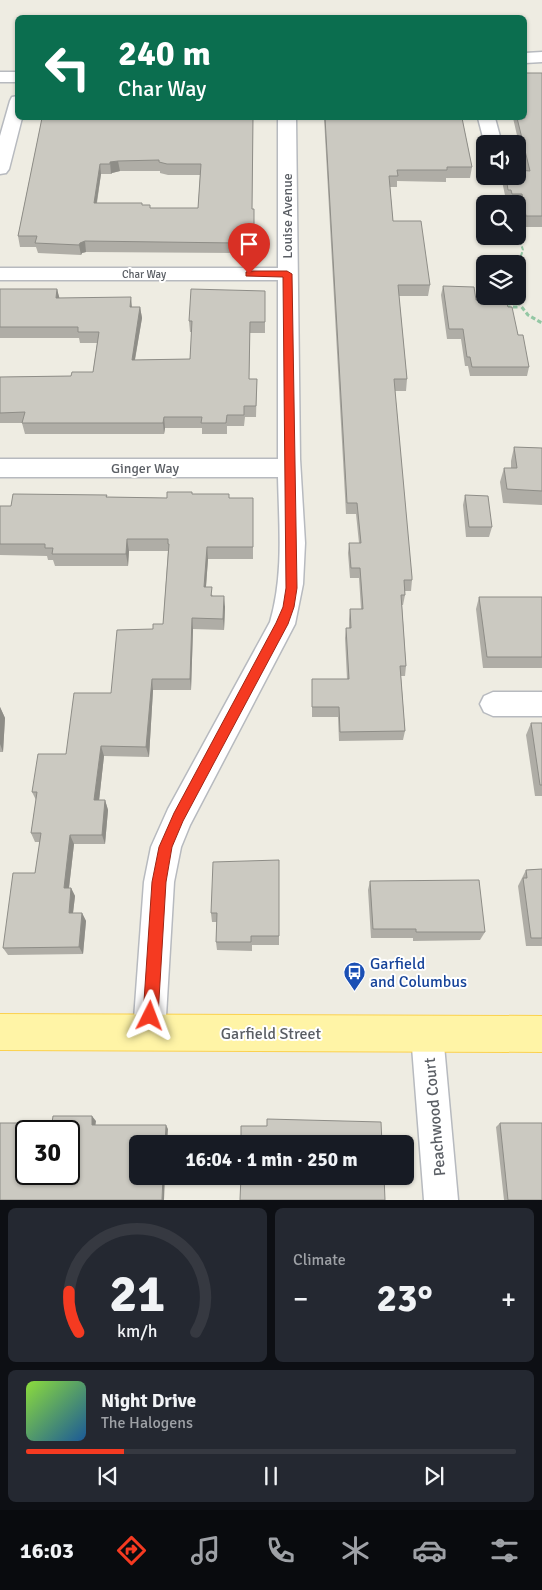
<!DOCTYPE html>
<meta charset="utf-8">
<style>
:root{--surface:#171b24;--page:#242831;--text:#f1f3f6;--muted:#9ea1a6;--line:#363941;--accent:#f53a21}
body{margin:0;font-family:Signika,sans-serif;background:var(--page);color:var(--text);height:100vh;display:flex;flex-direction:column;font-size:19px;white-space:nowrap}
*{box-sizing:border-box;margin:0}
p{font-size:16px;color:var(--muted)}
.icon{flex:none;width:28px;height:28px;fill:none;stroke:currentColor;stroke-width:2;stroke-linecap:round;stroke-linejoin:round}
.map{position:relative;height:1200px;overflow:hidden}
.drawer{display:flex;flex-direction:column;gap:8px;padding:8px;background:#0d0f14;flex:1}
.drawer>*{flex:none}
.hud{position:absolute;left:15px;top:15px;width:512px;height:105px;border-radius:8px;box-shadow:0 1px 4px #0004;background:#0b6e4f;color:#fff;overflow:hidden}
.tools{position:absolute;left:476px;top:135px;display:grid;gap:10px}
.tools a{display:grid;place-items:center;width:50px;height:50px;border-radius:8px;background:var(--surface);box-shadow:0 1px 4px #0004;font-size:25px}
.speed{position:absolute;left:15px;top:1120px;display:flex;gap:10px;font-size:25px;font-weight:700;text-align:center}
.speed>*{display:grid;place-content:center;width:65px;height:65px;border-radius:50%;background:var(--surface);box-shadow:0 1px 4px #0004;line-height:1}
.speed .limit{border:2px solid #111;border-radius:8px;background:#fff;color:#111}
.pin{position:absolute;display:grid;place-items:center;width:42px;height:42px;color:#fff;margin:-51px -21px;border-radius:50% 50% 50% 0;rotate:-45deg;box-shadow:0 0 5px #0007}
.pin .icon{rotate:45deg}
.me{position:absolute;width:55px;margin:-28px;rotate:3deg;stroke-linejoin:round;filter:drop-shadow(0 0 4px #0008)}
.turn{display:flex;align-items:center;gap:18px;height:105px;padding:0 20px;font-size:22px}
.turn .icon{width:65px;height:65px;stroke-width:2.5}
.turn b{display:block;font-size:35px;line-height:42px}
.big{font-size:38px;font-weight:800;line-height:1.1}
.drawer .tile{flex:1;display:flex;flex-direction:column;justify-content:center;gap:8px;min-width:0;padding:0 18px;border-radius:8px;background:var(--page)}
.drawer .dial{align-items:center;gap:0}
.dial svg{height:130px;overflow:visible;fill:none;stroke:var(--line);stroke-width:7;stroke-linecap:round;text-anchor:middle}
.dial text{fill:var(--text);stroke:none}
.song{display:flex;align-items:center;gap:15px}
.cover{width:60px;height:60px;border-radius:8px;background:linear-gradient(135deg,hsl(90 70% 55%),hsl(210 70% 35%))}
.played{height:5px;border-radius:2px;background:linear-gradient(90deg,var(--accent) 20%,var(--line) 20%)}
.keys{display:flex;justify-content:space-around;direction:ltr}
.heat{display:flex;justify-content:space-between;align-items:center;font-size:28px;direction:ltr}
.drawer .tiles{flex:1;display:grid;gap:8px;grid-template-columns:1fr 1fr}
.tile:last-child{grid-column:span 2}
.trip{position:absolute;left:129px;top:1135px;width:285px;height:50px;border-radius:8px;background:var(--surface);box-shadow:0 1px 4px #0004;font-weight:800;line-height:50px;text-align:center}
.dock{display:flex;height:80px;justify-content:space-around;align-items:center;background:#090b0e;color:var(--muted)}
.dock .icon{width:35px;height:35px}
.dock .on{color:var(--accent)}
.dock b{font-size:22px;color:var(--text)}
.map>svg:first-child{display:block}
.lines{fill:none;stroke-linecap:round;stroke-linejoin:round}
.minor-casing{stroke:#b7babf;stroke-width:3}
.major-casing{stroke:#fbd14e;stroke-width:2}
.path-far1{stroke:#93c7a4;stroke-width:2;stroke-dasharray:4 2;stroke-linecap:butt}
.path{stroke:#93c7a4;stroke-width:3;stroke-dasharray:4.5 2.5;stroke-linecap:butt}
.minor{fill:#fff;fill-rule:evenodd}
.major{fill:#fff4a6;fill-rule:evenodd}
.wall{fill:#afada6;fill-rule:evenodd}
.shaded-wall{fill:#8e8d87}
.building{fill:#cbc9c1;stroke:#8e8d87;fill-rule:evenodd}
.route{fill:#f53a21;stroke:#9f2615}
.labels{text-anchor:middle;stroke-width:4;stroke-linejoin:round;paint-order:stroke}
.far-street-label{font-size:11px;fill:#5a5e64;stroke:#fff}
.street-label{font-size:14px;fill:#5a5e64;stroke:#fff}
.near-transit-label{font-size:16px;fill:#164399;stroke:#fff;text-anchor:start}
.near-street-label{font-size:16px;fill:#5a5e64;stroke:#fff}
</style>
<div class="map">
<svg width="542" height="1200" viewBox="0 0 542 1200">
<rect width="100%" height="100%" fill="#eeece2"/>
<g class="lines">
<defs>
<path id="minor" d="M542,52V62L525,63V53Z
M0,72H18V82H0Z
M18,96V118H22L9,169L6,173L0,174V136L10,101L12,97Z
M278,118H296L300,459L305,543L303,584L295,624L190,825L181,847L174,882L165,1033L160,1044L149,1049L138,1044L133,1033L144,882L151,847L168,809L270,622C284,574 279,526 278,477H0V459H278V280H0V268H278Z
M478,118H495L502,144L485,145Z
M493,692H542V716H493L484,712L480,704L484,696Z
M427,1018L438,1023L443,1034L458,1200H424L411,1034L416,1023Z"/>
<path id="major" d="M0,1014L542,1016V1052L0,1050Z"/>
</defs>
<use href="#minor" class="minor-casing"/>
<use href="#major" class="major-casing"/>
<path class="path-far1" d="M518,235L523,250L518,264"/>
<path class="path" d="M513,296L528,315L542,323
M506,307H520"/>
<use href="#minor" class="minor"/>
<use href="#major" class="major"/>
</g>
<path class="wall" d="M542,73V227H524L519,205H518V204H509L508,200H506L502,181L503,176H518L525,170L513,118H525Z
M42,118H253L252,209H254V242H237L236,253L86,252L82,253L81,255L38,253L36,247H20L18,236ZM120,171H160V173L168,175H200L198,208H150L142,205L97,203L101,174H111L112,173Z
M324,118H462L472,167L470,178H446V182L397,181V187H390L393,221L430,285L428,296H399L407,379L406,391H395L412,580L411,591H405V595L403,605H402L406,666L405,676H401L405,731L403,740L339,741L338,717H312V679H347L345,638L346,628H349V619L350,609H361L359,578H350L348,553L349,543H359L356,514H346Z
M443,286L476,300L508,307L529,367L527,376H470L468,366H465L461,339H447L441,295Z
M0,289H57L59,298L132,307H140L142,318L135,360L190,359L192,332H190L189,321L265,291V333H250L249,379H257L256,417H245L244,426H227V434H202V428H165L164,434H25L22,423H0V377L71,376L93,372L97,343H80L79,338H0Z
M514,447L542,448V505L503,503L500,482L504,468H511V461Z
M192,494L229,498H253V559H208L206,587L213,596L225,607L224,630L193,629L191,690H153L149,757L104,756L99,800H105L108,810L105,844H74L69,888H71L75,896L73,913H82L86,921L83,954L8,955L3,948L35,873L40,842H35L31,833L36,800L32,792L66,754L111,693L153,629L163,624L168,551H129L128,566H55L53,560H48L47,556L0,555V506H11L107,495V497L167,498Z
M465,495L492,527L489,537H466L463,505Z
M479,597H542V668H483L476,609Z
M0,707L5,718L3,752H0Z
M531,723H542V796H535L526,735Z
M279,860V945H252V951L217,950L216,942L217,922H212L211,913Z
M542,869V946H526L518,886L526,870Z
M370,881L485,932L480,940L413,941V938H371L368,890Z
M500,1123L542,1200H504L496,1127Z"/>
<path class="shaded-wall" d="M118,161L120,171L112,173L111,174L110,162Z
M100,164L101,174L95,213L94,203Z
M85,241L86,252L82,253L81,255L79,245L80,243Z
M57,289L60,300L56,298Z
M131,297L132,308L130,307Z
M140,307L142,318L133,370L132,360Z
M164,417L165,428L164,434L163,423Z
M127,539L129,551L128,566L126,554Z
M207,547L208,559L205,599L204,587Z
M224,596L225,607L224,630L223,619Z
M192,618L193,629L191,690L190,679Z
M152,679L153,690L149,757L146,747Z
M0,707L5,718L3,752L0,744Z
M101,746L104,756L98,810L94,800Z
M105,800L108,810L105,844L102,835Z
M70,835L74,844L68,896L64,888Z
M71,888L75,896L72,921L69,913Z
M82,913L86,921L83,954L79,947Z
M92,1116L96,1121L95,1129L92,1125Z
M166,1125L168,1129L167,1144H165Z
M163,1176H165L164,1200H162Z"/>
<path class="building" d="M525,73H542V216H526L522,194H512L511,190H508L506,176H518V170L530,171L517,118H525Z
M42,118H253L252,209H254V232H236V243L85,241L80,243L79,245L35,243L37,236H18ZM159,160V162L167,164H201L198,208H150V205H142V203H94L100,164H110V162L118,161Z
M325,118H462L472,167H447V170H397L398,176H389L393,221H421L430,285H398L407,379H394L412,577V580H404L405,595H401L406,666H400L405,731L340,732L339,707H312V679H349L346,628H351L350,609H363L360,568H351L349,543H361L357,503H347Z
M443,286L474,287L476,300H506L508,307H512L518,335H523L529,367H472L470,357H467L463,329H449Z
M0,289H57L56,298L131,297L130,307H140L132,360L190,359L192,321H189L191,289L265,291V322H250L249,379H257L256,406H244V415H227L226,423H201L202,417H164L163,423H22L25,412L0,413V377L71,376L72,372H93L99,332H78V327H0Z
M514,447L542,448V491L507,489L504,468H517Z
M167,492H192V494H229V498H253V547H207L204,587H212L211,596H224L223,619L192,618L190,679H152L146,747L101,746L94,800H105L102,835H70L64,888H71L69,913H82L79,947L3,948L13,873H35L41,833H31L37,792H32L38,754H66L74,693H111L117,630L153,629V624H163L169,544H168V539H127L126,554H52L53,548H45V544H0V506H11L13,494L107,495L106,497L167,498Z
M465,495L488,496L492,527H469Z
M479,597H542V657H487Z
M531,723H542V785H540Z
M279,860V936H251V942H216L217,913H211L213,862Z
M542,869V938H531L523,878H527L526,870Z
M479,880L485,932H416V929H373L370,881Z
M53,1116H92V1125H166L165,1144H138V1176H163L162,1200H0V1123H52ZM26,1131H69V1174H26Z
M267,1119L381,1122L382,1144H241V1126H267Z
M500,1123H542V1200H508Z
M241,1176H384L385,1200H240Z"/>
<path class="route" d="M249,271H287L292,274L297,588L294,607L288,624L183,821L172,847L166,882L158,1016L155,1021L150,1024L145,1021L143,1016L152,882L159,847L174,813L276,623L283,607L286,588L283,277L246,276V272Z"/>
<defs>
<symbol id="bus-pin" viewBox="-11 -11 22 30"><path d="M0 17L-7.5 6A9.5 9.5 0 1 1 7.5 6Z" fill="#1a4fb4" stroke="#fff"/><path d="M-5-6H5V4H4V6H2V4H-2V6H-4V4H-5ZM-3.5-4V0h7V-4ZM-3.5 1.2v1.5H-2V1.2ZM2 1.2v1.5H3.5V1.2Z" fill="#fff"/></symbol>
</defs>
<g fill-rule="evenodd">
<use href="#bus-pin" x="342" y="960" width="25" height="34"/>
</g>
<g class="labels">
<g class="far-street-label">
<text x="144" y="278">Char Way</text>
</g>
<g class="street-label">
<text transform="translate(287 216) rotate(-90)" y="5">Louise Avenue</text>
<text x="145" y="473">Ginger Way</text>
</g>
<g class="near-transit-label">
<text x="370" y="969">Garfield<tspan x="370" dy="18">and Columbus</tspan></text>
</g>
<g class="near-street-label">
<text x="271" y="1039">Garfield Street</text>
<text transform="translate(434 1117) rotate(-95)" y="6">Peachwood Court</text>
</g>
</g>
</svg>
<div class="tools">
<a><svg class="icon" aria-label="sound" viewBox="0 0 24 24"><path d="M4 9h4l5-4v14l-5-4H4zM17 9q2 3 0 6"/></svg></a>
<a><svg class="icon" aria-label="search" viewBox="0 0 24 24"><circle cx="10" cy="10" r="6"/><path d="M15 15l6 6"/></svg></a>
<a><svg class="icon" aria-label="layers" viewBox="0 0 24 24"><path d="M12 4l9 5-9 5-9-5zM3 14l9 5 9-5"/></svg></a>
</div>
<div class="speed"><div class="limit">30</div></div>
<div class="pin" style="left:249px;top:274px;background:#d93025"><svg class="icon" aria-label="arrive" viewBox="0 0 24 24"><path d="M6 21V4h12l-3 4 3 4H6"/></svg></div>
<svg class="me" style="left:150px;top:1016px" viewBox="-20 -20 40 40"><path d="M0-17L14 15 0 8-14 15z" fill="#f53a21" stroke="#fff" stroke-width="4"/></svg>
<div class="trip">16:04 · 1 min · 250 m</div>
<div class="hud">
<div class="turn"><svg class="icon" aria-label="left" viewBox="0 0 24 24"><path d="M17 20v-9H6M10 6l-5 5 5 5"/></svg><div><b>240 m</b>Char Way</div></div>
</div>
</div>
<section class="drawer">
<div class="tiles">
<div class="tile dial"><svg viewBox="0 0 100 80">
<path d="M14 69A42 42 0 1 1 86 69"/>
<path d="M14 69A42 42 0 0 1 8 44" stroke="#f53a21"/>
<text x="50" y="56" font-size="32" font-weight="700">21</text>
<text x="50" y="72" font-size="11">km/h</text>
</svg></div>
<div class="tile"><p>Climate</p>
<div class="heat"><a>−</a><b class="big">23°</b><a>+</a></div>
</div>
<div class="tile">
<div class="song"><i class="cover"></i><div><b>Night Drive</b><p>The Halogens</p></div></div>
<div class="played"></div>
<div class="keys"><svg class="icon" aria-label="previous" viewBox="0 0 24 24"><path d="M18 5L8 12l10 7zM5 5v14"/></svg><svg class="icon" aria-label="pause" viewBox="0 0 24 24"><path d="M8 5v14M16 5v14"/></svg><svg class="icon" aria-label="next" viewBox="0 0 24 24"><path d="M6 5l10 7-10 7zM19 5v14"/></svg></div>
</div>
</div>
</section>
<nav class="dock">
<b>16:03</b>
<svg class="icon on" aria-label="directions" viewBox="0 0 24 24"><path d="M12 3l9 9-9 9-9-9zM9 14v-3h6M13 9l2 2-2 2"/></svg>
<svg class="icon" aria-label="music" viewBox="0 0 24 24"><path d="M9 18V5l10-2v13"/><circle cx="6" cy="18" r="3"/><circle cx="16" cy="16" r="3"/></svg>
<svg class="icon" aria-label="phone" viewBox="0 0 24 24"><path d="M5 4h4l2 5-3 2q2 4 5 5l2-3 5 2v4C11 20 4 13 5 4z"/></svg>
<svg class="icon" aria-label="climate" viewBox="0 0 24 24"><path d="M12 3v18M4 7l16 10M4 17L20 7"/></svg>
<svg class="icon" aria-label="car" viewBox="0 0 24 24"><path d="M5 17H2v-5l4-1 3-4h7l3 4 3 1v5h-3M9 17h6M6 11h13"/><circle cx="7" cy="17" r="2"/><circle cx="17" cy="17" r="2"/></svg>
<svg class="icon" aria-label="filters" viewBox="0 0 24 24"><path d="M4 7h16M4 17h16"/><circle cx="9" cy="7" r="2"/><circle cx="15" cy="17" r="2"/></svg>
</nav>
